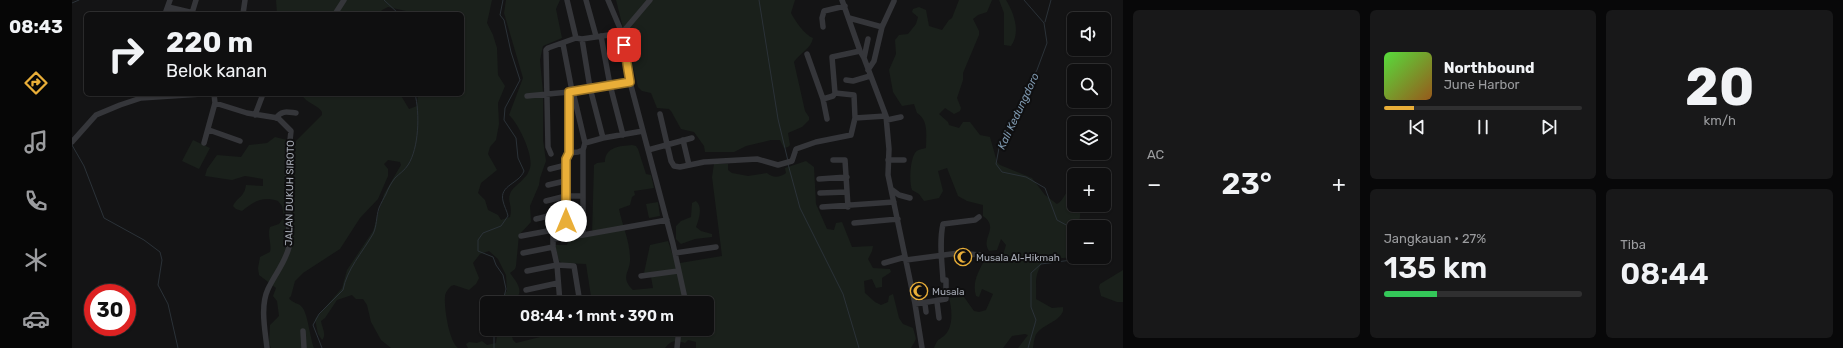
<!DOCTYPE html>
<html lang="id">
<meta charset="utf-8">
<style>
:root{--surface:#0f0f10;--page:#181819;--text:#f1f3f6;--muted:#9b9c9f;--line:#2f2f30;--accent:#e9ae38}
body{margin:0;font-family:Rubik,sans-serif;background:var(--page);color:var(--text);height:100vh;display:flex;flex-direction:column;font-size:15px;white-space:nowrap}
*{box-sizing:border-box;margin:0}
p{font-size:13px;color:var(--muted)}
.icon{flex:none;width:22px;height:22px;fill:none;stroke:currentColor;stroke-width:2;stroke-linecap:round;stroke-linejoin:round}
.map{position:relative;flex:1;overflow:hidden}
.details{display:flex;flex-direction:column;gap:10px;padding:10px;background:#080809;width:720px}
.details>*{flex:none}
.hud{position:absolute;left:12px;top:12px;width:380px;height:84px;border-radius:6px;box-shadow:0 1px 3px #0004,0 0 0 1px var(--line);background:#0f0f10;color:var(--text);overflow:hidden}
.controls{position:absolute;left:995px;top:12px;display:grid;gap:8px}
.controls a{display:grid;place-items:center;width:44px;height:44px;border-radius:6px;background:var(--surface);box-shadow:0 1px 3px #0004,0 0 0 1px var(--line);font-size:20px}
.speed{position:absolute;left:12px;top:284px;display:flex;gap:8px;font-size:20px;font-weight:700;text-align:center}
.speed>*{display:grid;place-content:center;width:52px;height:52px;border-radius:50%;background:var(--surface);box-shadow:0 1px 3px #0004,0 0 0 1px var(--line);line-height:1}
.speed .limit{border:6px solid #d22;background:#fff;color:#111}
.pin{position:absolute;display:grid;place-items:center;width:34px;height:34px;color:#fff;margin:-17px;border-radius:8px;box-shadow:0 2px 6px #0006}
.me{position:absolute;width:44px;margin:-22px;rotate:0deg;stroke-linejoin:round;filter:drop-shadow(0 0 3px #0008)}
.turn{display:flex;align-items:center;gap:14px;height:84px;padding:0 16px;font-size:18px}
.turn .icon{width:52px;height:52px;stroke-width:2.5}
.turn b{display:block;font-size:28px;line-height:34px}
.big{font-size:30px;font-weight:600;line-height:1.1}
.details .tile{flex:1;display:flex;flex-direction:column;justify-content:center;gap:6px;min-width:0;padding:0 14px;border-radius:6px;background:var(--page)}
.details .dial{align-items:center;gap:0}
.dial b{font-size:52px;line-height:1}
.song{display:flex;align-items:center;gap:12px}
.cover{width:48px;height:48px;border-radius:6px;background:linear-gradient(135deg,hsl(110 70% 55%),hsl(30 70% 35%))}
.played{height:4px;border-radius:2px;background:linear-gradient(90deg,var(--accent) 15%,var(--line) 15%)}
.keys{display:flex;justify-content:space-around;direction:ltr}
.heat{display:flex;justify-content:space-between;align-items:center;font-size:22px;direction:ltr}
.charge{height:6px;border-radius:3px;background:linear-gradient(90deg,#34c759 27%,var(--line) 0)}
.details .tiles{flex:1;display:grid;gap:10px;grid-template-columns:repeat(3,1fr)}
.tile:first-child{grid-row:span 2}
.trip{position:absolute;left:408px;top:296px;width:234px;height:40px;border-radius:6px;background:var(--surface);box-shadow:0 1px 3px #0004,0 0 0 1px var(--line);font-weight:600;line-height:40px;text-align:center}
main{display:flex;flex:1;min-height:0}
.menu{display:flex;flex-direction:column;width:72px;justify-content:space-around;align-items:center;background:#060606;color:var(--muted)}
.menu .icon{width:28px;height:28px}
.menu .current{color:var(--accent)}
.menu b{font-size:18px;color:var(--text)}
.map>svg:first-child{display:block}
.green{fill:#1a201b}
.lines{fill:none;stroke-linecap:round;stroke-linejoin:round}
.stream{stroke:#2b3238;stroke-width:1}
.minor{stroke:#35363a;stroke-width:5.5}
.route-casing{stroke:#977124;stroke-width:10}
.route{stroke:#e9ae38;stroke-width:7}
.labels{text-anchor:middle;stroke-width:4;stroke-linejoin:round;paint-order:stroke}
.street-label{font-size:10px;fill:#a6abb5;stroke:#0f0f10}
.poi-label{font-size:10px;fill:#a6abb5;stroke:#0f0f10;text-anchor:start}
.water-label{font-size:11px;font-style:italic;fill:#7e98af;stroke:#0f0f10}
</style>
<main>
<nav class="menu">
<b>08:43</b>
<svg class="icon current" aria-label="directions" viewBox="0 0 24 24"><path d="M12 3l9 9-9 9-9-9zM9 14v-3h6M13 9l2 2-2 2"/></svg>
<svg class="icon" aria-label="music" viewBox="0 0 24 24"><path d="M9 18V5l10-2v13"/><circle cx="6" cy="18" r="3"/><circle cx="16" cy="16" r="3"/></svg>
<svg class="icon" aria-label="phone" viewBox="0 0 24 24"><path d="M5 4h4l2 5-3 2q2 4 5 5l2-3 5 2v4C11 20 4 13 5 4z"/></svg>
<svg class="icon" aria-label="climate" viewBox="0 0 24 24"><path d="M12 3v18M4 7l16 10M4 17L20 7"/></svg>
<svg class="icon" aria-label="car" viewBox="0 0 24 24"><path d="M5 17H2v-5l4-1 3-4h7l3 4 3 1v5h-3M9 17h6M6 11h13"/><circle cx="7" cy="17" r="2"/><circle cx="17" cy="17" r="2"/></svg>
</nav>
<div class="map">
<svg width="1051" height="348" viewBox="0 0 1051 348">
<rect width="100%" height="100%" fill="#141415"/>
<path class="green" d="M204,0H420L415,23L421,35L425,48L426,75L433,86L426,103L427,124L424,140L418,147L416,154L425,170L409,183L406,193L413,200L416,210L426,215L429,220L438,217C441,206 435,201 438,194C440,187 448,184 452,178C455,176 457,171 458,168C462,155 446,123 437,115L451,78L432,13L434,0H488L484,9L490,38L471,46L468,60L471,92V140L474,161L468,178L467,185L458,206L459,222L447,235L444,266L443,269L438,273C442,279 451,288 446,296C444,299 441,300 439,303H420L431,296L435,291L434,275L426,259L417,251L408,254L401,263L407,278L404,284L397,290L382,285L379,286C376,289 373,293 373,297C372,308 377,341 386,348H319L309,340L299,322L295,305L291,299H284L280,295L265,300L253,318L249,321C250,328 255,335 250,340L246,334L243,319L270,288L275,270L301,231L312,194L329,165L328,162L316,160L312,164L316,169V176L306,199L288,218L268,249L231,273L223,281L219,296L217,298C220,303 227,303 230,307C236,314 238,338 242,348H199L197,343L198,325L207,316L205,301L201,296L204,288L187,275L186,268L188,257L198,252C200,244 195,235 198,227L207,224L212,217L210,206L206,201C190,196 183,201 170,211L164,209L161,206C166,196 172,198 174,185L191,186V179L173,176L160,180L133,176L135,169L145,155L169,157L177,145L195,143L203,137L223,142L250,115V112C245,104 235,104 229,94H328L337,109L345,106L346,94H390V14H335L334,11L316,7L310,10L307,14H205Z
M544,0H723L719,13C723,21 733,35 741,38C739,49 728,53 722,62L733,111L737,117V120L730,127L716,133L718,145L716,147L712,148L708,140H699L674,146L662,152H633L632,146L622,132L609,129L599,111L597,109L585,108L579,93L570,91L566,87Z
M887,0H920L915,12L906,15L901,19L907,31V35L891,73V80L885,98L889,108L888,111L882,114L873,108L867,114L876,122L877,125L887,128L891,122H898L908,135L918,137L925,162L928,165L960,178L973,195L985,204C993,200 992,190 1002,187V205H1009L1007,227H1002V257H1010L972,259C961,279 965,279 964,299L980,308L991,307V311C987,322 972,324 965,333C962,337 962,343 961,348H946L956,335L953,334L940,336L931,348H862C866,339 865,341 872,336C882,327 880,309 877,298L892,297L902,311L907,312L914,310L921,294L910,289L907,297L904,296C900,283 906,272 912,261H929L934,245L929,239L925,250L917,251C908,238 928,228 911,216V205L895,201L886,196L875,168L866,171L871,191L867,198L852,201L847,194L840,190C837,183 838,160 843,153C845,149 851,149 854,148C854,136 857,120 845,113L842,104L830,106L821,92L817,70L824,54L823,40L827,35L836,34L844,24L846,17L840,12L841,9L847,7L854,10L857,26L870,30L877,20L880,18Z
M927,0H934C942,13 949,32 939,46L932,45V13Z
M121,140L138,148L127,169L110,161Z
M560,145L564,146L566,149L574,174L579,175L582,188L562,191L563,195L560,197L558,205L547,209C550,225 558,241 558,258C559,272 547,276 561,290L581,288L579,277L572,273L578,245L596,241L603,262L608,263L650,256L640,177L642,164H656V170L660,173L676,176L695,173C701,178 707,178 714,173L713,168L734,161L742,167L744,204L755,229L762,230L764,223L770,222L780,247L801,246L800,251L796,259L801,268L818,269L819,272L810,278V287L804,288L800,279L792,281L793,293L803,302L809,305L816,302L817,296L821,294L827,318L831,324L841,328C845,342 845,337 839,348H624V342L616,340L613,343C604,340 599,340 593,348H396L394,344L397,342L405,343L410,341L415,345L424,343L426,329H438L441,340L444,343L500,329H635V303H520L514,264L490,263L487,261L483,245H495L497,239L520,235L522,165L525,163L533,162C533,147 548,146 560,145Z
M624,201C631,207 627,219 624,227L629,231L640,234V237L623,239L609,244L604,239V226L609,221L619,217L620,203Z
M586,202L588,216L577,218L574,204Z
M1051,270V302H1045L1029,296L1027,287L1028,284Z"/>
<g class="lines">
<path class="stream" d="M312,0L327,14
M687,0L706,119L716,161
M952,0L972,23L975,43L965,70L951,95L927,148L924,164L930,172L954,177L973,188L985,220L996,226L1008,227
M0,3L7,0
M973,22L979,0
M0,145L12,166L32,218L72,240L88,252L90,260L86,285L96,304L106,348
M716,164L728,208L771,294L787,348
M1032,244L1033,248L1032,251
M427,303L432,297L434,289L431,275L424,265L421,257L406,251V240L411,233L429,226L436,216C435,211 432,206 431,201C427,185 447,184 452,171L446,158L444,138L432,120L433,108L448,80L439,52L432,20L428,15L431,0
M250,348L241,325L247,314L271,290C275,269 290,253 301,234C305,226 304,217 307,208C309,203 312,198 314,194C316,189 319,183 323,178C327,174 333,170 336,165C347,148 348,113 343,94
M422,348V329
M956,348L964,320L959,307V273L969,264L1023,257"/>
<path class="minor" d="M495,0L504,38
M514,0L524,36
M536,0L550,33L558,82L601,244L614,303
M770,0L788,51L792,58L814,116L817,149L816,175L843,304L850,348
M96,7L126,14
M120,13L124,0
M93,14L98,0
M171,14L173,0
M263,14L272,0
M777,18L810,27
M751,27L750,18L752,11L773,6
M529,36L538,85L551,135
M510,39L518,88L531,138
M491,44L500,91
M735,54L751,99L761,96L763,93L760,57L788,51
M792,58L796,39
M796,70L802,61L810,27L822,1
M774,80L781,81L798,76
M497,92V153
M501,92L513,143
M763,93L782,95L783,118
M142,94L143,103L175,113L206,118L219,131L216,159L217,247C213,263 203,274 196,289C188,306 193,330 195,348
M455,96L497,92L558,82
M751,99L755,119
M588,114L599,161L602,166L608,167L632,162L685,159L706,165L720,161L724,149L744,142L779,135L783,118L814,116
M183,115L191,94
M204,118C210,110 215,112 224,113
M815,120L829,117
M137,130L168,141
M611,140L617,165
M0,142L24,115L48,105L69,98L130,94
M132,143L143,103
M511,150V235
M576,150L620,138
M479,154L476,147L474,50L476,48L504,38L510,39L550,33L578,0
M761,160H773L776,207
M816,160H832
M478,169L494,165
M747,179L775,177
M476,185L493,181
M819,189L827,195L838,198
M748,193L775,192
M474,201L494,196H511
M750,207L822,202
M464,219L493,212
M782,223L826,219
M449,236L481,230
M481,239L511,235L595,220
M451,253L481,247
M603,253L644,247
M834,260L887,253L908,255
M812,263L833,257
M455,271L485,265L502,266L508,303
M569,276L606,271
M454,290L486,283
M865,302L867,318
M480,303L488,301
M488,303L485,265L481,247V230L494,227L493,212L495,155L497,153L506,152L511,150L513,143L531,138L571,131
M843,304L874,299V280H871C870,262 867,242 871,224L903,220L907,217
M853,304L854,312
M444,329L448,331L454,329
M231,331L232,348
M605,348L607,329"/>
</g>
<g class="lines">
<defs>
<path id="route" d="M494,221V159L497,153V92L558,82L552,45"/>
</defs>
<use href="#route" class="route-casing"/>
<use href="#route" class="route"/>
</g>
<defs>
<symbol id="mosque-ring" viewBox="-11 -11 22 22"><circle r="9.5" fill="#0f0f10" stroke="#e9ae38" stroke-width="1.5"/><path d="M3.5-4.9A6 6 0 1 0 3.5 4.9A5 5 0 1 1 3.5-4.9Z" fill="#e9ae38"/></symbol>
</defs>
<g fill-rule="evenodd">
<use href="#mosque-ring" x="881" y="247" width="20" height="20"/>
<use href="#mosque-ring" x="837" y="281" width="20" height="20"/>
</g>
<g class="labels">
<g class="street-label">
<text transform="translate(217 193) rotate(-89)" y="4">JALAN DUKUH SIROTO</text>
</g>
<g class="poi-label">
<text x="904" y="261">Musala Al-Hikmah</text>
<text x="860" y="295">Musala</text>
</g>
<g class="water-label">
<text transform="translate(946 111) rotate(-65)" y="4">Kali Kedungdoro</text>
</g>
</g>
</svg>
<div class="controls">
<a><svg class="icon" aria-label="sound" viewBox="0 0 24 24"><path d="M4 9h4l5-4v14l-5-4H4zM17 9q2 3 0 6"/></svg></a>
<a><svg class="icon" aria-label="search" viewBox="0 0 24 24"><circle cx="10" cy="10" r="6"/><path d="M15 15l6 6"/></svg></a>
<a><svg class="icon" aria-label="layers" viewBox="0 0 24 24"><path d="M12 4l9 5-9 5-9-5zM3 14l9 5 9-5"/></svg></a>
<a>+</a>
<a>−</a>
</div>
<div class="speed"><div class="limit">30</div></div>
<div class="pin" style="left:552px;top:45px;background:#d93025"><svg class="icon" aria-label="arrive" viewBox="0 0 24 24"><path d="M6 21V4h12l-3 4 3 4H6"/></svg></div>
<svg class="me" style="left:494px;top:221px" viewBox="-20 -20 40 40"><circle r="19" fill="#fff"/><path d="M0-13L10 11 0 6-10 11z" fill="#e9ae38"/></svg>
<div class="trip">08:44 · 1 mnt · 390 m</div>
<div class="hud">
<div class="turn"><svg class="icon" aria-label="right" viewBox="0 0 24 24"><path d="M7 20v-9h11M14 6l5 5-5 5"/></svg><div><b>220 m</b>Belok kanan</div></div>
</div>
</div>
<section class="details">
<div class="tiles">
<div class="tile"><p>AC</p>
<div class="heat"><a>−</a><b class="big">23°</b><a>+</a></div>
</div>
<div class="tile">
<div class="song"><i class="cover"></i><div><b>Northbound</b><p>June Harbor</p></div></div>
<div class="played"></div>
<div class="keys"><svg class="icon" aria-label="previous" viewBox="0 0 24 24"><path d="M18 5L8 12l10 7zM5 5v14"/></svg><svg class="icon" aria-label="pause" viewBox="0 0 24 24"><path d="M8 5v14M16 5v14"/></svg><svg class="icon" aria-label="next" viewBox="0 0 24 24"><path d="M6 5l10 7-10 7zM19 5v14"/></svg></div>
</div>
<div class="tile dial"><b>20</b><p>km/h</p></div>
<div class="tile"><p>Jangkauan · 27%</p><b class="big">135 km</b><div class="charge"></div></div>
<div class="tile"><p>Tiba</p><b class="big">08:44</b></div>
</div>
</section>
</main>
